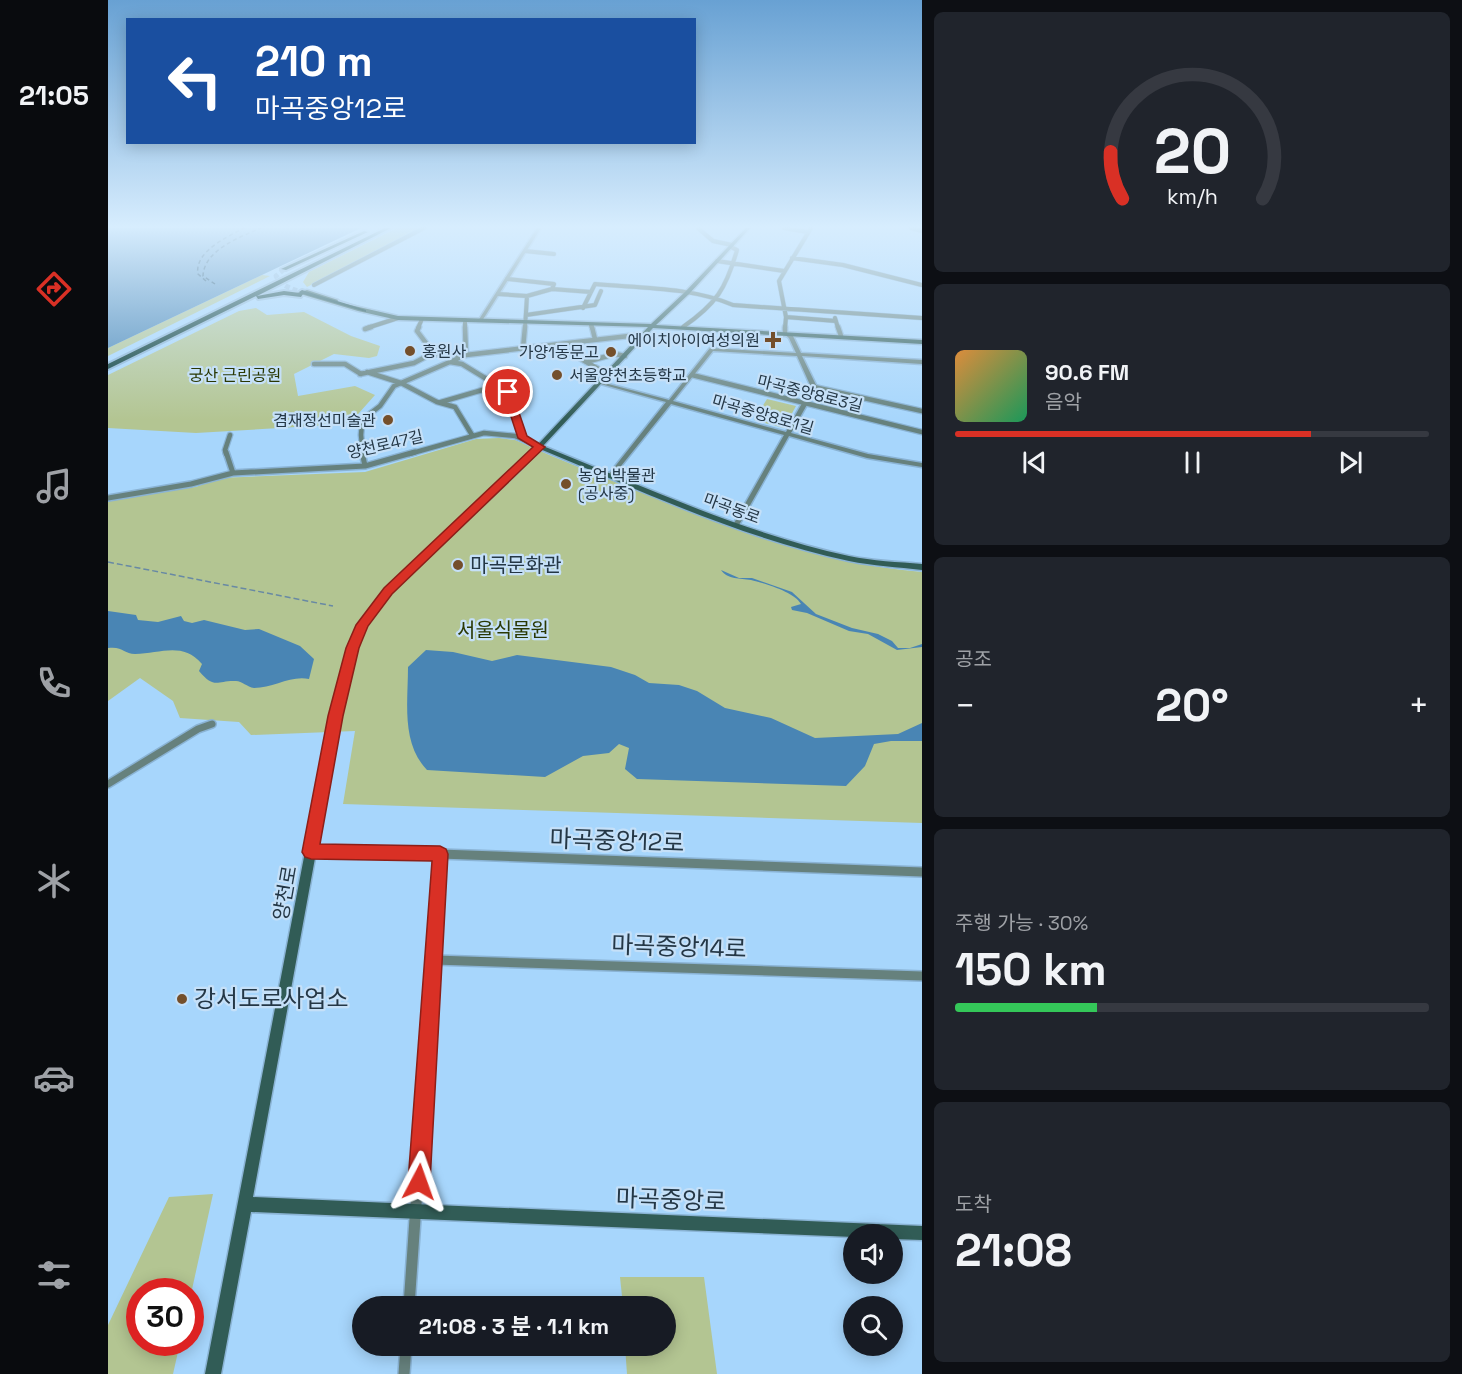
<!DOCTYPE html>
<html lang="ko">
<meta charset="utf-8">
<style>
:root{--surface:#171b24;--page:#20242c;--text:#f1f3f6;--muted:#9ea1a6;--line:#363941;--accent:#d93025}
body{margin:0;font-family:"Space Grotesk","Noto Sans KR",sans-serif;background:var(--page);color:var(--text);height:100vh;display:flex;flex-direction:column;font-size:22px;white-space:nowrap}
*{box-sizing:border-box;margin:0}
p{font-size:20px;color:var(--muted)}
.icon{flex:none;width:33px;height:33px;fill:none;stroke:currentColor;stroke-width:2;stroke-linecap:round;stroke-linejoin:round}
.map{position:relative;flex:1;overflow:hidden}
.panel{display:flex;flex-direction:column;gap:12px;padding:12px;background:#0d0f14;width:540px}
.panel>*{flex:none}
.top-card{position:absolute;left:18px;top:18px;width:570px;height:126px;border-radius:0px;box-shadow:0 3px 15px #0003;background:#1a4fa0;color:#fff;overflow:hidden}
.controls{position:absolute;left:735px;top:1224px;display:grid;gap:12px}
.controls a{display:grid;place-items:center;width:60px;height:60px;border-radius:50%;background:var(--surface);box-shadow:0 3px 15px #0003;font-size:30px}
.speed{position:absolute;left:18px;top:1278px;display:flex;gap:12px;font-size:30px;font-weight:700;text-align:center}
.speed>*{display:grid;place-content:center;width:78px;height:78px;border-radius:50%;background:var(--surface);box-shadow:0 3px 15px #0003;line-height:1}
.speed .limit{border:9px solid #d22;background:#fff;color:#111}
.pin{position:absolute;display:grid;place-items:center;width:51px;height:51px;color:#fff;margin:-26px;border:3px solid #fff;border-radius:50%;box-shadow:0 2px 6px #0007}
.me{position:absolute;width:66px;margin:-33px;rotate:4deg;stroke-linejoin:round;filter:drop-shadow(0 0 4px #0008)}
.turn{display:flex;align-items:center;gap:21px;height:126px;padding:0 30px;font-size:27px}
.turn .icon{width:78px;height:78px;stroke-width:2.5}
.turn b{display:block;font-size:42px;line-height:51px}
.big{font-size:45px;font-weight:700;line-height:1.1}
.panel .card{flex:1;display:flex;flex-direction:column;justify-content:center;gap:9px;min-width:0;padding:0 21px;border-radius:9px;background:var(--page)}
.panel .dial{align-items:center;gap:0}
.dial svg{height:156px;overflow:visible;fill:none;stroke:var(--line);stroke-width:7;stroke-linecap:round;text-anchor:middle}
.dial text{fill:var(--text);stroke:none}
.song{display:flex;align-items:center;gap:18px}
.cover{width:72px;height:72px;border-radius:9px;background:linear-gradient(135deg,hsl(30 70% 55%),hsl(150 70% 35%))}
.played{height:6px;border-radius:3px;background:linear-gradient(90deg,var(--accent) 75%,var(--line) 75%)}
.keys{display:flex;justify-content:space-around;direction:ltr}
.heat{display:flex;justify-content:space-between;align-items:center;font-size:33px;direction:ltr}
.charge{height:9px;border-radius:4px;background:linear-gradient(90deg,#34c759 30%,var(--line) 0)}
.trip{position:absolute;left:244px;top:1296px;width:324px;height:60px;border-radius:30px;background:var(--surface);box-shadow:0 3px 15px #0003;font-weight:700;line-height:60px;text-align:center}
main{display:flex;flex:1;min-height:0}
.menu{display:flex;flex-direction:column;width:108px;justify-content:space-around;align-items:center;background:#090b0e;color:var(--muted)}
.menu .icon{width:42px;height:42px}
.menu .current{color:var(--accent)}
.menu b{font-size:27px;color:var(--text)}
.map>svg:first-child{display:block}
.green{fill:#b3c592}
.water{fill:#4985b4}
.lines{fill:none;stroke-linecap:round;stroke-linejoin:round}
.ferry{stroke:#023454;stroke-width:1.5;stroke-dasharray:4 3;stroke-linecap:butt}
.trunk-tunnel{stroke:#8db6d8;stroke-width:5;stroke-dasharray:5 3;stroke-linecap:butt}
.minor-far5-casing{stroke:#8ab3d4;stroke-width:5}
.minor-far4-casing{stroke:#8ab3d4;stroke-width:7}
.minor-far3-casing{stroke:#8ab3d4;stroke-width:8}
.minor-far2-casing{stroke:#8ab3d4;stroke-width:10}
.minor-far1-casing{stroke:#8ab3d4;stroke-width:12}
.minor-casing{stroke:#8ab3d4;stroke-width:14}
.tertiary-casing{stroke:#8ab3d4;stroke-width:3}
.secondary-casing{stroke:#8ab3d4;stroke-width:3}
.trunk-casing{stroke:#8ab3d4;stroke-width:4}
.minor-far5{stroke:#66817d;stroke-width:4}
.minor-far4{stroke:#66817d;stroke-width:4.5}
.minor-far3{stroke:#66817d;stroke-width:5}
.minor-far2{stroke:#66817d;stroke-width:7}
.minor-far1{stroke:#66817d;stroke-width:9}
.minor{stroke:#66817d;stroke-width:11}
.tertiary{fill:#66817d;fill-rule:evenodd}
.secondary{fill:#315c56;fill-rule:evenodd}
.trunk{fill:#00342f;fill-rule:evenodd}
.rail{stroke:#6889a4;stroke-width:1.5;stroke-dasharray:6 3;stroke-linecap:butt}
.route{fill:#d93025;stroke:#8d1f18;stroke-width:1.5}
.poi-dot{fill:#744f2b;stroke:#c5e0f8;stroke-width:2}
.labels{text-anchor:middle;stroke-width:4.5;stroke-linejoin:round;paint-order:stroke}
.far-poi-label{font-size:16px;fill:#243746;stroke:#c5e0f8;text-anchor:end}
.far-park-label{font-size:16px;fill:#2a3803;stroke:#c5e0f8}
.far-street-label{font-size:16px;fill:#243746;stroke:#c5e0f8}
.poi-label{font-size:20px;fill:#243746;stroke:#c5e0f8;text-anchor:start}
.park-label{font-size:20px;fill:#2a3803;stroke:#c5e0f8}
.street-label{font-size:20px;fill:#243746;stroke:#c5e0f8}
.near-street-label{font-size:24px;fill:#243746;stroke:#c5e0f8}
.near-poi-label{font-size:24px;fill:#243746;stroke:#c5e0f8;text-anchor:start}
</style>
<main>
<nav class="menu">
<b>21:05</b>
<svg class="icon current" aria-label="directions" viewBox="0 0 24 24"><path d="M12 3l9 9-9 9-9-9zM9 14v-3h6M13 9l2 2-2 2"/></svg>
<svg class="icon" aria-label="music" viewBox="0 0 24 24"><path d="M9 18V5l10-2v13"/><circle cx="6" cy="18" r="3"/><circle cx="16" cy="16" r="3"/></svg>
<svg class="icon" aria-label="phone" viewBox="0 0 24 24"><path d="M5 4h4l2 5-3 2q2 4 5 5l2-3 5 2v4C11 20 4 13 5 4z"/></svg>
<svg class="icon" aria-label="climate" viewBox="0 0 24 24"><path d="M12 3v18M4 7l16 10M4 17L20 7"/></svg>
<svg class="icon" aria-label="car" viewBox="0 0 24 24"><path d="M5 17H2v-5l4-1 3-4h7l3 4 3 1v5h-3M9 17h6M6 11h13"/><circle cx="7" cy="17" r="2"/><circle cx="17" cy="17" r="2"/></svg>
<svg class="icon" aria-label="filters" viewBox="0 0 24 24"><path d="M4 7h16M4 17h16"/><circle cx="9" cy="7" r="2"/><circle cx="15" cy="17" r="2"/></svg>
</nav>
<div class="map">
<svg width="814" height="1374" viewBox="0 0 814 1374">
<rect width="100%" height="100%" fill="#a7d6fc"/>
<path class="green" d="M289,228H313L199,287L195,282L201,272Z
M154,275L162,276L0,356V348Z
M148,308L159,315L196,312L243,336L272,346L269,356L261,358L226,354L186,374L190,396L247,386L267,395L243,422L222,425L88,433L0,428V375L131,311Z
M659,399L688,406L676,428L646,420Z
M391,438L407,440C454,461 502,480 550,499C640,535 716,564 814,572V823L235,804L247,731L143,735L131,722L72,718L65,701L32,678L0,701V501L41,492L88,487L111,478L257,472L368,439Z
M105,1194L83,1294L82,1292H32V1342L72,1343L65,1374H0V1325L61,1197Z
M512,1277H596L609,1374H519L517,1346H558V1306H515Z"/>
<path class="water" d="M0,228H253L0,348Z
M613,570L631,578H644L684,592L708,614L744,628L770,634L784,641L790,648H802L814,644V647L789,650L760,634L741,631L699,613L684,610L683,607L693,604C687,592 656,583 643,580C632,578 620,580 613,570Z
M0,611L28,615L30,620L50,622L73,616L76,621L84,623L96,620L137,630L151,629L192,646L206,659L201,679C183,675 165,688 146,688C139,687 134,681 128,681C109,680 107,690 91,671L94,664C74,641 52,654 27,654C16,654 15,646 0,648Z
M318,650L345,652L384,661L409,655L503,667L527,675L541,683L571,685L589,691L617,708L663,718L707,738L790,734L814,723V741H783L766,744L757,766L738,786L529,779L517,769L521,748L511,744L501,753L475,756L437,777L319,770C293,743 300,702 300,667Z"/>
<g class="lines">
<path class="ferry" d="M98,281L90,274C86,252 119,237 136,228
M107,284L95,276C96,250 132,237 153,228"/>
<path class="trunk-tunnel" d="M176,269L168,276C174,286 183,289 194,292"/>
<defs>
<path id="minor-far5" d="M590,228L605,241L624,245
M676,228L700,232
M803,228L814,231
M417,251L446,254
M684,258L735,265L814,285
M609,261L676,271
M206,285L316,228
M444,289L483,292
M390,294L419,296L444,289L446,284L399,279
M475,308L487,284C532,288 583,287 625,305L814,318
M418,315L487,305L493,291
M678,317L728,321
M727,318L730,328
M357,320V328
M483,325L484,328
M575,327C608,304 618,289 629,250L623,247
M259,328L290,318
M310,328L314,319
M417,328L419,296
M677,328L678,317L671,281L703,228"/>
<path id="minor-far4" d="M311,327L309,331L321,347L336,352
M484,327L487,339
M730,327L733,336
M257,329L263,327
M677,333V327
M449,345L499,374
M415,348L417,327
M342,362L354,364L400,392L414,438
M478,362L507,354L517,356
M206,364H237L253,374
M259,372L293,383L329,402L347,407L364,435
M252,374L306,363L323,354L358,355L357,327
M584,375L814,432
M706,387L814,411
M333,402L388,386
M118,454L117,450L122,435
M255,454L253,435L254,423L259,416L272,406L286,386L358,355L538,334
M301,454L376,433L407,436L432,447"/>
<path id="minor-far3" d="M118,452L125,473
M254,452L257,466
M0,498L83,484L125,473L257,466L307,452"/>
<path id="minor-far2" d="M0,784L90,729L104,724"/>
<path id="minor-far1" d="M203,852L332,854L814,872
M327,960L814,976
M318,1060L332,854"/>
<path id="minor" d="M301,1306L318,1059
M296,1374L298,1346"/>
<path id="tertiary" d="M429,228H433L374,321L370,322V321Z
M677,332L685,336L693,353L814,360V364L694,356L709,387L683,433L760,454L814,463V467L759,458L681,436L631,525L628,527L625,525L676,435L563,404L505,476H501V474L558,402L489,383V381L561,400L602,348L688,353L681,338L675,333ZM605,351L689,356L703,387L678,432L565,401Z"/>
<path id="secondary" d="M638,228H642L581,294L548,325L814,340V344L545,328L435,446C535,486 635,533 741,556C765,561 790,562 814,564V570C790,567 765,566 741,561C634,538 533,491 432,449L411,471L283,593L258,626L248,648L233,716L145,1197L814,1226V1240L784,1239V1234H746V1237L143,1212L113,1374H97L223,716L240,648L251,623L277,589L407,469L540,327L290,320L250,311L189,293L199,290L230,300L229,302L290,316L543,324L577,292Z"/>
<path id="trunk" d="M277,228H283L149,296L176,291L192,293L191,292L194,290L258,310V312L195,294L193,297L176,295L150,299L148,296L0,369V364Z
M256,231L260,232L178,270L173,269Z"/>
</defs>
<use href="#minor-far5" class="minor-far5-casing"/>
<use href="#minor-far4" class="minor-far4-casing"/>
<use href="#minor-far3" class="minor-far3-casing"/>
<use href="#minor-far2" class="minor-far2-casing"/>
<use href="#minor-far1" class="minor-far1-casing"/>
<use href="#minor" class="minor-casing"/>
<use href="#tertiary" class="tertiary-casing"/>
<use href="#secondary" class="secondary-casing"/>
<use href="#trunk" class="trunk-casing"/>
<use href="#minor-far5" class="minor-far5"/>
<use href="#minor-far4" class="minor-far4"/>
<use href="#minor-far3" class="minor-far3"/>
<use href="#minor-far2" class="minor-far2"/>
<use href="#minor-far1" class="minor-far1"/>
<use href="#minor" class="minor"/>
<use href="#tertiary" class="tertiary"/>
<use href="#secondary" class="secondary"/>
<use href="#trunk" class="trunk"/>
<path class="rail" d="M0,562L225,606"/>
</g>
<linearGradient id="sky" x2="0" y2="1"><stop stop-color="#68a1d3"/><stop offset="0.54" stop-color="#d7edfe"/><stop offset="1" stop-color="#d7edfe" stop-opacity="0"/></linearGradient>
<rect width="814" height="420" fill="url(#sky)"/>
<path class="route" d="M400,389L404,392L419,436L437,447L284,594L260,626L251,648L235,716L212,844L332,846L338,849L340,854L322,1182L319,1189L311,1193L303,1189L300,1182L324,861L203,859L197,857L194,852L220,716L238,648L248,625L276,588L425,447L410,438L395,392Z"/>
<g class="poi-dot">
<path d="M662 331h6v6h6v6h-6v6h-6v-6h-6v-6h6z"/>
<circle cx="302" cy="351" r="6"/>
<circle cx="503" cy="352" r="6"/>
<circle cx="449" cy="375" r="6"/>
<circle cx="280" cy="420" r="6"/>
<circle cx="458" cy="484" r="6"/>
<circle cx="350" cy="565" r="6"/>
<circle cx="74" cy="999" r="6"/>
</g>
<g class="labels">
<g class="far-poi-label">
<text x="652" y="346">에이치아이여성의원</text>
<text x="314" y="357" text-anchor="start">홍원사</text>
<text x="491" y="358">가양1동문고</text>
<text x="461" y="381" text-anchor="start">서울양천초등학교</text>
<text x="268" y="426">겸재정선미술관</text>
<text x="470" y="481" text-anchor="start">농업 박물관<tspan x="470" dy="18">(공사중)</tspan></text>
</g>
<g class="far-park-label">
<text x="127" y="381">궁산 근린공원</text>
</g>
<g class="far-street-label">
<text transform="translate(702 393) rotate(14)" y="6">마곡중앙8로3길</text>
<text transform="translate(655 414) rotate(16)" y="6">마곡중앙8로1길</text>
<text transform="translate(277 444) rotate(-13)" y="6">양천로47길</text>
<text transform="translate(624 508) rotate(20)" y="6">마곡동로</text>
</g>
<g class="poi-label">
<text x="362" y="572">마곡문화관</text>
</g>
<g class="park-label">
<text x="395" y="637">서울식물원</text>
</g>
<g class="street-label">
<text transform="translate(177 893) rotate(-80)" y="7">양천로</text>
</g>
<g class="near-street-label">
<text transform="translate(509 841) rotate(2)" y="8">마곡중앙12로</text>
<text transform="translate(571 947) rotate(2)" y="8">마곡중앙14로</text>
<text transform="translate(563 1200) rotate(2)" y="8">마곡중앙로</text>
</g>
<g class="near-poi-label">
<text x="86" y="1007">강서도로사업소</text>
</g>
</g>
</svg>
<div class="controls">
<a><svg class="icon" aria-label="sound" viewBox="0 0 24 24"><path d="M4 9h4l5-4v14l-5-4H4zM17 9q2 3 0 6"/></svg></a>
<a><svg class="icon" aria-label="search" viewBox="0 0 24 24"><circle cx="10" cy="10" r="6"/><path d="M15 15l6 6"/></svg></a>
</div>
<div class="speed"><div class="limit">30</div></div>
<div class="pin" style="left:400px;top:392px;background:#d93025"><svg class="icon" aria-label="arrive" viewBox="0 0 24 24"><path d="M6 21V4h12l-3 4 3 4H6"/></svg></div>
<svg class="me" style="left:311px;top:1182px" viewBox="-20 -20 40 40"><path d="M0-17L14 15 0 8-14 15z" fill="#d93025" stroke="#fff" stroke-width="4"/></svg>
<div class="trip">21:08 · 3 분 · 1.1 km</div>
<div class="top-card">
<div class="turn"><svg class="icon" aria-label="left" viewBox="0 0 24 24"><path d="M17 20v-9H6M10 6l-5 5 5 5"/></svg><div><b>210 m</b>마곡중앙12로</div></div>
</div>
</div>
<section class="panel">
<div class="card dial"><svg viewBox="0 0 100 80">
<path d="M14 69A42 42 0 1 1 86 69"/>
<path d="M14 69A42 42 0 0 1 8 45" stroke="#d93025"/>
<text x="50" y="56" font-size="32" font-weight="700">20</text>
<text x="50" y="72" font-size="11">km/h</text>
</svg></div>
<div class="card">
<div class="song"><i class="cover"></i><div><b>90.6 FM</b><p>음악</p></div></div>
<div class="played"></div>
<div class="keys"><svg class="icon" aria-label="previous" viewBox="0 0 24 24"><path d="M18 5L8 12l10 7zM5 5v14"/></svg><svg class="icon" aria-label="pause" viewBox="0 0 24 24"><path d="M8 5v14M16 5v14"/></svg><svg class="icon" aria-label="next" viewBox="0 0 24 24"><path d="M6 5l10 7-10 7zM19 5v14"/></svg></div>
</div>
<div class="card"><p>공조</p>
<div class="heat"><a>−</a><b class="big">20°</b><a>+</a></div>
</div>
<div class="card"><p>주행 가능 · 30%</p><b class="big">150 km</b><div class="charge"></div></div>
<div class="card"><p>도착</p><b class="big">21:08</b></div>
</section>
</main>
